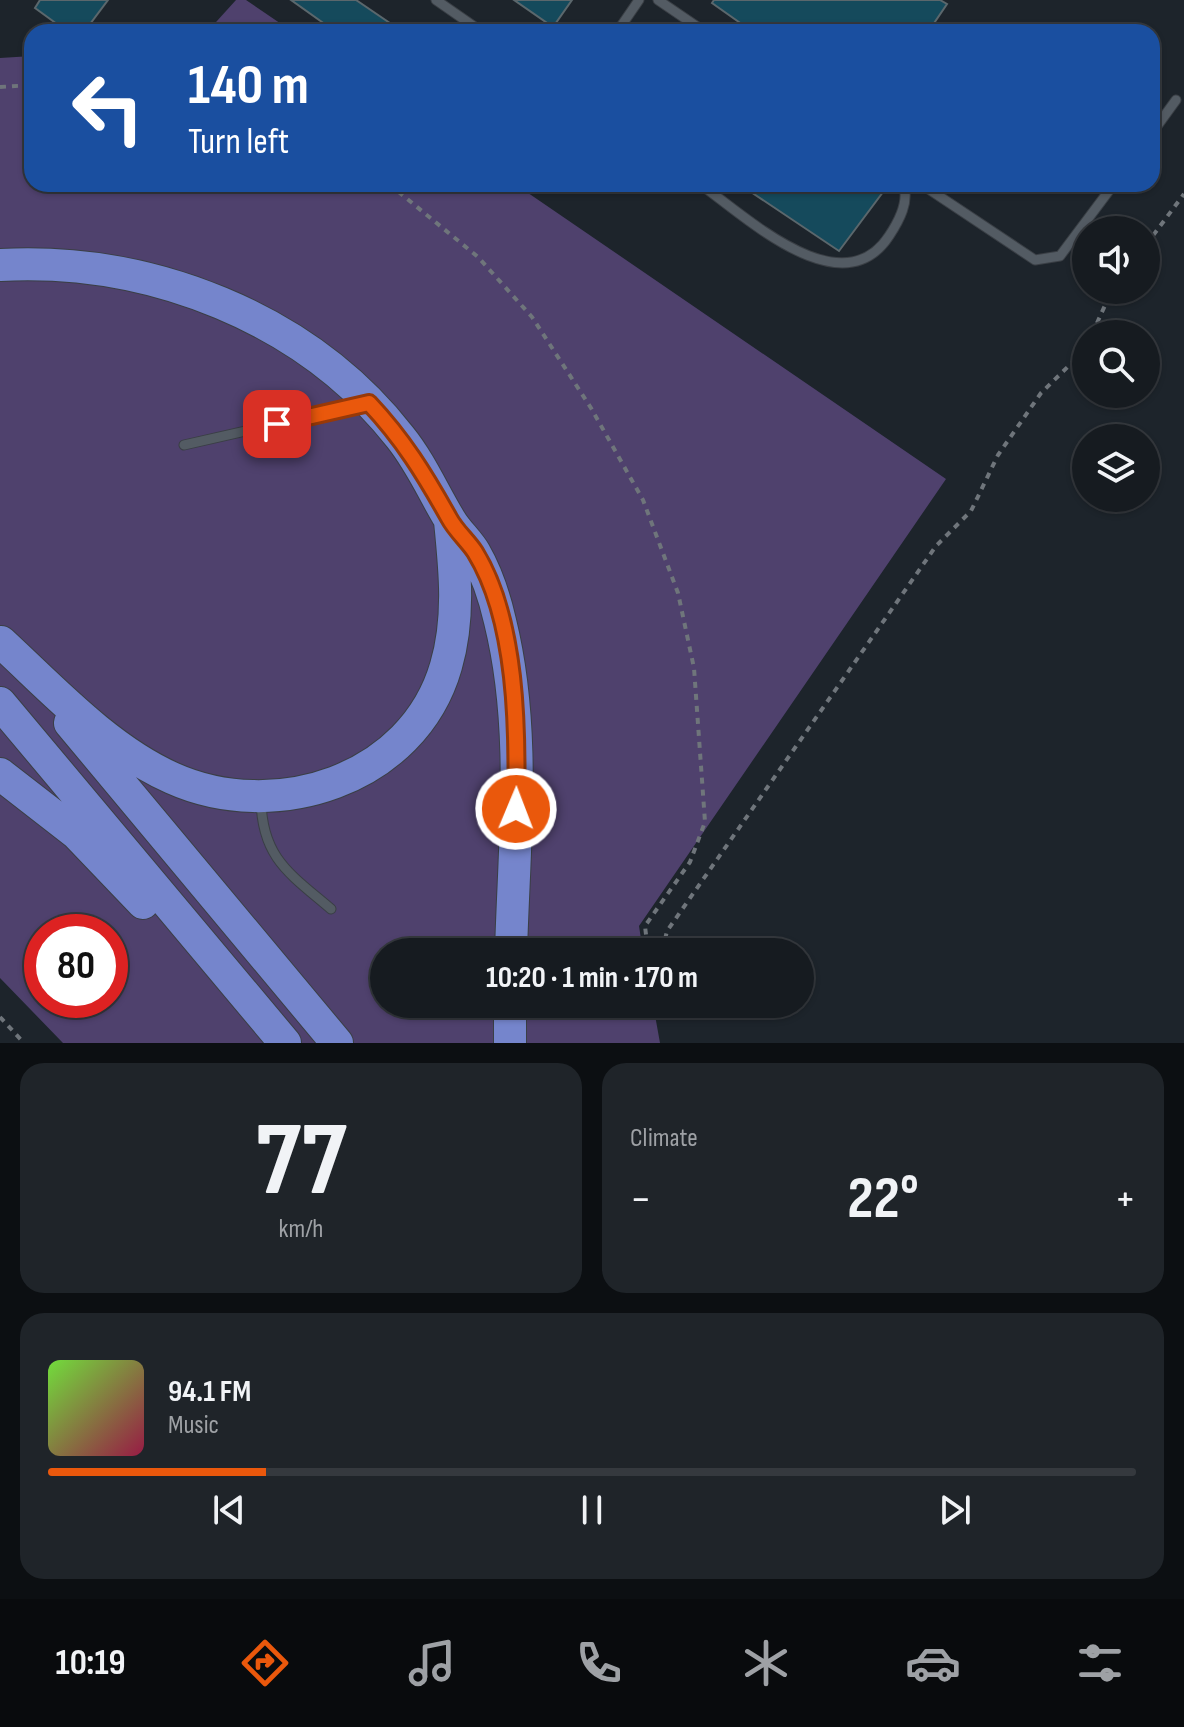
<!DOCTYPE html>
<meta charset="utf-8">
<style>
:root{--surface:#161b20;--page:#1f2429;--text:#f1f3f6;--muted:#9ea1a5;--line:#35393e;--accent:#ea580c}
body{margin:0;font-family:"Sofia Sans Condensed",sans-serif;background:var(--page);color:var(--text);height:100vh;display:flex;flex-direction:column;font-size:30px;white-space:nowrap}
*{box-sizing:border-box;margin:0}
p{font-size:26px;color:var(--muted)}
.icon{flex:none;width:44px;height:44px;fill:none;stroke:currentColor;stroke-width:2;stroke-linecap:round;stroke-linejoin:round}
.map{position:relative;height:1043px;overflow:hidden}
.details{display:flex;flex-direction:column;gap:20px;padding:20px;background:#0c0f12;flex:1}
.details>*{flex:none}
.top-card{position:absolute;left:24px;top:24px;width:1136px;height:168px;border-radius:24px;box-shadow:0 2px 6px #0004,0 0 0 2px var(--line);background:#1a4fa0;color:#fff;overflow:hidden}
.tools{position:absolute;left:1072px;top:216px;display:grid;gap:16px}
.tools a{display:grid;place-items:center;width:88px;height:88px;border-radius:50%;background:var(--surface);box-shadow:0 2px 6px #0004,0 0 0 2px var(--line);font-size:40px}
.speed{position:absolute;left:24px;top:914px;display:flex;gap:16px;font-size:40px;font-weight:700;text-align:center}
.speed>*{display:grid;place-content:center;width:104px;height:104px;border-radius:50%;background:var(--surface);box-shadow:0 2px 6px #0004,0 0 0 2px var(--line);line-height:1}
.speed .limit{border:12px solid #d22;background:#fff;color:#111}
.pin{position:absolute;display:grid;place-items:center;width:68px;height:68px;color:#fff;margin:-34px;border-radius:16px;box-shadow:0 4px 12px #0006}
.me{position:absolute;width:88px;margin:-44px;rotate:1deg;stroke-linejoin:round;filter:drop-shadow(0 0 6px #0008)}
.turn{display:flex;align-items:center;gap:28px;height:168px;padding:0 32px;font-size:36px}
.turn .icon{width:104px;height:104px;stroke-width:2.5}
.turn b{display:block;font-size:56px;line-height:68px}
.big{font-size:60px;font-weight:700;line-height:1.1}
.details .widget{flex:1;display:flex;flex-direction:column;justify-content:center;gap:12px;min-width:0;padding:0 28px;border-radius:24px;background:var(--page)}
.details .dial{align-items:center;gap:0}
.dial b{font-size:104px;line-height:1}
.song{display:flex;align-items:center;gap:24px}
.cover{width:96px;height:96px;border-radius:12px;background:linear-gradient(135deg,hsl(100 70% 55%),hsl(340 70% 35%))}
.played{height:8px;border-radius:4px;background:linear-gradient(90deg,var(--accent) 20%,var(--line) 20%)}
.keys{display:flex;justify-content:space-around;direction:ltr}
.heat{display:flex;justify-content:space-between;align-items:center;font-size:44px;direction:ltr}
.details .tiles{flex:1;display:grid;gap:20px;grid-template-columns:1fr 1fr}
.widget:last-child{grid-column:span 2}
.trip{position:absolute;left:370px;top:938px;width:444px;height:80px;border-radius:40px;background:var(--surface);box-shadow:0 2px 6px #0004,0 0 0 2px var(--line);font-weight:700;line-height:80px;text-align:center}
.tab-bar{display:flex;height:128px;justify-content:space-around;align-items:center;background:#090b0d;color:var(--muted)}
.tab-bar .icon{width:56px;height:56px}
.tab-bar .selected{color:var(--accent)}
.tab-bar b{font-size:36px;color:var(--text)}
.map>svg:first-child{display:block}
.green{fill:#4f416d;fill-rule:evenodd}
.building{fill:#154a5c;stroke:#5b676c;stroke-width:2}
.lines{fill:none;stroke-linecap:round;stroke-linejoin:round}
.lane-casing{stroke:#3a3f45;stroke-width:11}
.highway-casing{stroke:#3a3f45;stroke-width:34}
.path{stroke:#6f757b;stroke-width:4;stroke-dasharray:6 6;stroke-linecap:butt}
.lane{stroke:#535b63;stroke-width:9}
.highway{stroke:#7585cc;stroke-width:32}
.route-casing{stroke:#983908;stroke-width:20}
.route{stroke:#ea580c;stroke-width:14}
</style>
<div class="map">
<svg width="1184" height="1043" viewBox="0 0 1184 1043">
<rect width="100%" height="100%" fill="#1d242b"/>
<path class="green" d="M236,0H246L293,32H207Z
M32,56V184H515L946,479L639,926L643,952H384V1004H653L660,1043H63L0,978V58ZM42,932H110V1000H42Z"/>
<path class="building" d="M40,0H108L84,32H68L35,8Z
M291,0H356L403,32H336Z
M514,0H572L553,27Z
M714,0H940L947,4L928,32H753L712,3Z
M739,184H889L839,251Z"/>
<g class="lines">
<defs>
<path id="lane" d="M436,0L482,32
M658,0L705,32
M617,32L639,0
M1152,133L1176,100
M700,184C745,216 842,308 889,236C899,221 910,201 903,184
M921,184L1035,260L1060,256L1114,184
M184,445L360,405
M261,800C262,858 290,874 331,909"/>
<path id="highway" d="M0,265C150,257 306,317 400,437C421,463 433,492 450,520C457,532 468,541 475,553C487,574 495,599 500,621C527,730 514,842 511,952
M1,642C52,689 107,749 172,778C274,824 413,781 446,666C460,618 455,570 450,521
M0,703L285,1043
M70,723L337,1043
M0,774L76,833L143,903
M510,1004V1043"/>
</defs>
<use href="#lane" class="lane-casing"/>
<use href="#highway" class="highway-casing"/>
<path class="path" d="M0,87L32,85
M389,184L478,257L532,317L591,408L643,500L678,593L694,668L705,822L690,862L645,926L648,952L663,948L667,931L936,546L971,511L998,455L1041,393L1086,349
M1146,245L1184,194
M1092,334L1112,290
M0,1017L24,1043"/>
<use href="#lane" class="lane"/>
<use href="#highway" class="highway"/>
</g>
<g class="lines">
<defs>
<path id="route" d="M277,424L369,403C403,439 425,475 449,518C456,531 467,540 475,552C517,620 518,731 516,809"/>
</defs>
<use href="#route" class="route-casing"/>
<use href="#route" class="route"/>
</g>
</svg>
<div class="tools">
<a><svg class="icon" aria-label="sound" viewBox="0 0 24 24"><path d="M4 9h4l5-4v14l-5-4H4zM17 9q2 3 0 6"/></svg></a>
<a><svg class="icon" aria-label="search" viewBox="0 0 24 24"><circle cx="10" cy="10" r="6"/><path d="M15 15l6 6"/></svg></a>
<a><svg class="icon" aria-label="layers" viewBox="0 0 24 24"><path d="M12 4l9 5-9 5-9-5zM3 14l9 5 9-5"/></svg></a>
</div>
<div class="speed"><div class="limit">80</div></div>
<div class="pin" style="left:277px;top:424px;background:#d93025"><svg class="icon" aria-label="arrive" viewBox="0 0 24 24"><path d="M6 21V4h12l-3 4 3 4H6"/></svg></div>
<svg class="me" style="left:516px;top:809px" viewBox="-20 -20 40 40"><circle r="17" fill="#ea580c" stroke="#fff" stroke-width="3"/><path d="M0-11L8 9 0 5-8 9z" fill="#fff"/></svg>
<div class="trip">10:20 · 1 min · 170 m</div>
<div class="top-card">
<div class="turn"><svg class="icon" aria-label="left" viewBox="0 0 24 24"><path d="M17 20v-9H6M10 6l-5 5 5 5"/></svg><div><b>140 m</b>Turn left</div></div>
</div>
</div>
<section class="details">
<div class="tiles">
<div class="widget dial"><b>77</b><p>km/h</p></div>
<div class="widget"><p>Climate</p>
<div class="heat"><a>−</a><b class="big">22°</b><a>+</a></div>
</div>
<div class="widget">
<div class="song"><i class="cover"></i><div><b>94.1 FM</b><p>Music</p></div></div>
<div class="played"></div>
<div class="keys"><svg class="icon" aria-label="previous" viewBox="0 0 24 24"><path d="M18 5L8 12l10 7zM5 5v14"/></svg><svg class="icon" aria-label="pause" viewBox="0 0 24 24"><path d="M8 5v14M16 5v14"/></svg><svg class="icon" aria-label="next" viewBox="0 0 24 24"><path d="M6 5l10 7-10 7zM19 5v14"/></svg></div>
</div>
</div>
</section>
<nav class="tab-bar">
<b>10:19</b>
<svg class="icon selected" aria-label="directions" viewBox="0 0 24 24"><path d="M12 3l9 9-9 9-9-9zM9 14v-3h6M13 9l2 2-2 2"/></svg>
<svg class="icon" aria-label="music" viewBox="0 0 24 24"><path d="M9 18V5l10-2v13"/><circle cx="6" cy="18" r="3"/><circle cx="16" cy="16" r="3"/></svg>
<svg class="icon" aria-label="phone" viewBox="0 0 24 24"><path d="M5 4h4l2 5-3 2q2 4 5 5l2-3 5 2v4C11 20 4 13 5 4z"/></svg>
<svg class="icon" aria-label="climate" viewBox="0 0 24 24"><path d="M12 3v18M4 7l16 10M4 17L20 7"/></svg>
<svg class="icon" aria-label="car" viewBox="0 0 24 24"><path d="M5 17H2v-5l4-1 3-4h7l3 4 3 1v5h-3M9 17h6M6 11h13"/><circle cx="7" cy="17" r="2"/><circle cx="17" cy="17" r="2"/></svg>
<svg class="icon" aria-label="filters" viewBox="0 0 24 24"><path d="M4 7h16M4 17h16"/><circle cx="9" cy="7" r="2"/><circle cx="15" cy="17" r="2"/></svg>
</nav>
